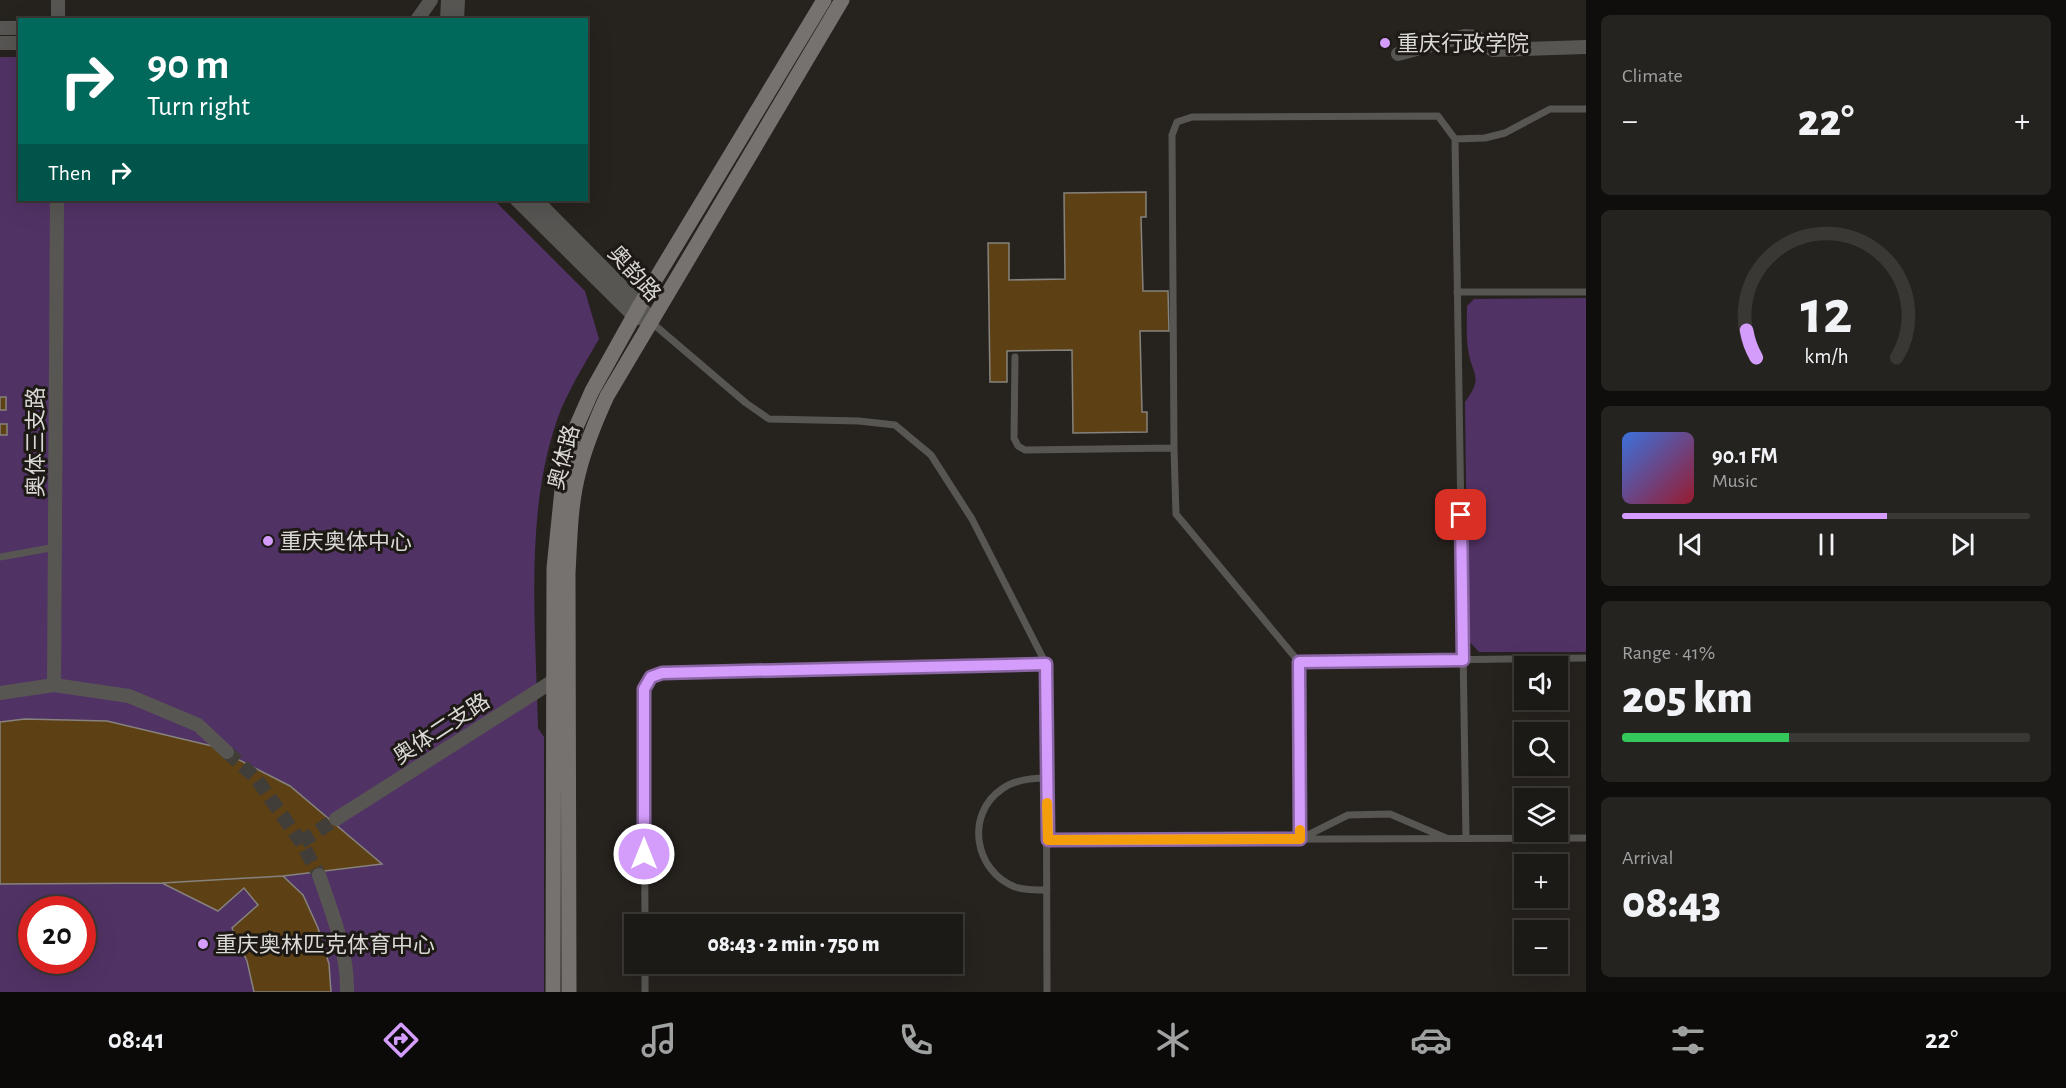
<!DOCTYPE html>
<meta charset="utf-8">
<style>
:root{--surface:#1c1a16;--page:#25231f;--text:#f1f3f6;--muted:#a0a1a1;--line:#3a3835;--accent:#d49cfb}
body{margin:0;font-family:"Alegreya Sans","Noto Sans SC",sans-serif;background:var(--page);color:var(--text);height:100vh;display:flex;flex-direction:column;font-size:22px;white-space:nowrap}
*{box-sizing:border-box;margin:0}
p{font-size:20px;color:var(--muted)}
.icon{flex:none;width:33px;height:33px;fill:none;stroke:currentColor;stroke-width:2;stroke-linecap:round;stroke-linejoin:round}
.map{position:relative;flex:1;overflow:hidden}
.details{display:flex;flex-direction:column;gap:15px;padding:15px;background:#0f0e0c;width:480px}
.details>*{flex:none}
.top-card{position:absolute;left:18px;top:18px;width:570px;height:183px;border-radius:0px;box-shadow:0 6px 24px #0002,0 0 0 2px var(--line);background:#00695c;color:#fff;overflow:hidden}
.tools{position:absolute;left:1514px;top:656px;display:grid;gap:12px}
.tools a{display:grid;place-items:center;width:54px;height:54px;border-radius:0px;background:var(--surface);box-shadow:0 6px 24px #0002,0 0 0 2px var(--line);font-size:30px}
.speed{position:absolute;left:18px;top:896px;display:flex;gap:12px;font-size:30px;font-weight:700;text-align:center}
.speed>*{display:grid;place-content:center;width:78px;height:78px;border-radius:50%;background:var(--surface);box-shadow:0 6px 24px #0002,0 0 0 2px var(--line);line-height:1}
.speed .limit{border:9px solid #d22;background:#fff;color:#111}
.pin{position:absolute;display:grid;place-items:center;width:51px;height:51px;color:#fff;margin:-26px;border-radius:12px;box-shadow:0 3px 9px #0006}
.me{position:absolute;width:66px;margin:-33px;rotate:0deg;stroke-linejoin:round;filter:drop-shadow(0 0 4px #0008)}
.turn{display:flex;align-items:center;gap:21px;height:126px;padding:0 30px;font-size:27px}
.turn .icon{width:78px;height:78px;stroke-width:2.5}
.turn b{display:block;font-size:42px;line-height:51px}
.then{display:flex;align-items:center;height:57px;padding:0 30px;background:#0003;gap:12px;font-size:22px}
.big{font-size:45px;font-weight:800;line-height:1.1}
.details .widget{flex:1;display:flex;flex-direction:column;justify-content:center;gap:9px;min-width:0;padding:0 21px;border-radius:9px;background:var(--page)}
.details .dial{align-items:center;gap:0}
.dial svg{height:156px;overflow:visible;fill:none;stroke:var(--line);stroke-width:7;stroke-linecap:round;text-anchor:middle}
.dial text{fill:var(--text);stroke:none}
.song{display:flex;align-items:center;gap:18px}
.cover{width:72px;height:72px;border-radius:9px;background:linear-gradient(135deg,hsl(220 70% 55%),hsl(350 70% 35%))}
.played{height:6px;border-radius:3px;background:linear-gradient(90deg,var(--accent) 65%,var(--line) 65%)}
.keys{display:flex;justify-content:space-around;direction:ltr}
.heat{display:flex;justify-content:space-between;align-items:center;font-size:33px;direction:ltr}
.charge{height:9px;border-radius:4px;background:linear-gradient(90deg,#34c759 41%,var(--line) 0)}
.trip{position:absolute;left:624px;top:914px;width:339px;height:60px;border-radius:0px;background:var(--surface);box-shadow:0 6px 24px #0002,0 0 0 2px var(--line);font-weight:800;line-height:60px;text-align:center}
.tab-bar{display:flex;height:96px;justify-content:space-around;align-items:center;background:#0b0a09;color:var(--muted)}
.tab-bar .icon{width:42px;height:42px}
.tab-bar .current{color:var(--accent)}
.tab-bar b{font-size:27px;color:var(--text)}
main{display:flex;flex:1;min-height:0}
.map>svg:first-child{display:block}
.green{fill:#513265;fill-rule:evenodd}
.building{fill:#5e4015;stroke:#86827c;stroke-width:1.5}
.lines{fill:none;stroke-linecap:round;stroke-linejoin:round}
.minor-tunnel{stroke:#413d39;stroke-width:14;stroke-dasharray:14 7;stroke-linecap:butt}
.service{stroke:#585653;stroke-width:7}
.minor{stroke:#585653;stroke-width:14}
.secondary{stroke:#75726f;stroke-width:15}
.route-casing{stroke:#8a65a3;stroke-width:15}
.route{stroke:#d49cfb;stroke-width:10}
.slow{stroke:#f59e0b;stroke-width:10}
.poi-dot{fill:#d49cfb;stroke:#1d1915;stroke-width:2}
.labels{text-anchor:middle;stroke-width:6;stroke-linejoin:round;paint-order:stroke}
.poi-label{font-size:22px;fill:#dad8d5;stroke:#1d1915;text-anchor:start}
.street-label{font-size:22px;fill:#dad8d5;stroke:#1d1915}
</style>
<main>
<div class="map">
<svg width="1586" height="992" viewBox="0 0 1586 992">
<rect width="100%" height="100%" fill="#26221e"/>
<path class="green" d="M0,57H19L20,200H494L585,291L599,339C584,365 567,392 557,420C524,516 536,627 538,728L544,737V992H0ZM32,909H82V960H32Z
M1586,298V652H1479L1468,640L1465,402C1485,376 1471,374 1468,349C1466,335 1467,320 1467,306L1474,299Z"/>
<path class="building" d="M1146,192V217H1141L1143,291H1168L1169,331H1140L1142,412H1147V432L1073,433L1072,350L1007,351V382H990L988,243H1009V280L1065,279L1064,193Z
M0,397H6V410H0Z
M0,424H7V435H0Z
M25,719L107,721L212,746L290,786L382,864L283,876L303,895L318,928L329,964L331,992H254L247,961L232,928L258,905L244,888L218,911L162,883L0,884V722Z
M25,719L107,721L212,746L290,786L382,864L283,876L162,883L0,884V722Z"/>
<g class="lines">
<path class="minor-tunnel" d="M227,752L256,778L301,842L319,875
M301,842L336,819"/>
<path class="service" d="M1455,139L1466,838
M1457,292H1586
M651,322L746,403L769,419L859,421L895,425L931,455L972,519L1046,664L1047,992
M1015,357L1014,438L1018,446L1025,450L1174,448
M0,557L56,547
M1299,662L1176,514L1174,448L1172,135L1177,122L1192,117L1438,116L1455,139L1485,138L1505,133L1550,109H1586
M1047,778C1032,778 1014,780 1002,789C965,814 974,871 1015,887C1025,890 1037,890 1047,890
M1446,838L1390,814L1348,815L1300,839L1299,662L1586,658
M1048,840L1586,838
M645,924L644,689L651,677L662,673L1046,664
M645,963V992"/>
<path class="minor" d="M58,0V20
M417,20L431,0
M447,20L448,0
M457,20L458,0
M0,28H20
M0,43H20
M1398,54L1465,36L1477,37L1484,45L1493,50L1586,47
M517,200L634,316L651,322
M536,200L640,305L645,312
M54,685L57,200
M0,693L54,685L129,696L198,725L227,752
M336,819L561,676
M319,875C332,913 348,952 347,992"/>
<path class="secondary" d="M553,992L554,568L564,470L577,425L592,391L640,305L824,0
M569,992L568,573C570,539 570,504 579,471C586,444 596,420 607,396L842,0"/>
</g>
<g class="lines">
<defs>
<path id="route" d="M644,854V689L651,677L662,673L1046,664L1048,840L1300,839L1299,662L1463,660L1461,515"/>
</defs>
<use href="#route" class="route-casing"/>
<use href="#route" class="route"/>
<path class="slow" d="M1047,803L1048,840L1300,839V830"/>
</g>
<g class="poi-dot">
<circle cx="1385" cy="43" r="6"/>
<circle cx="268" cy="541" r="6"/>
<circle cx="203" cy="944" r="6"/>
</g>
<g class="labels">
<g class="poi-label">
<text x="1397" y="51">重庆行政学院</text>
<text x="280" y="549">重庆奥体中心</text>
<text x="215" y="952">重庆奥林匹克体育中心</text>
</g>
<g class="street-label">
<text transform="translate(635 273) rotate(48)" y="8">奥韵路</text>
<text transform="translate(35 442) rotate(-90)" y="8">奥体三支路</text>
<text transform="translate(563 457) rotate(-75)" y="8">奥体路</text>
<text transform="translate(441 728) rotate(-33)" y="8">奥体二支路</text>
</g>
</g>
</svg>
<div class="tools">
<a><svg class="icon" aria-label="sound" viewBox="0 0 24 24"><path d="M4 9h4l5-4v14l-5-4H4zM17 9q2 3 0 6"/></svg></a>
<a><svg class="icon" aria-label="search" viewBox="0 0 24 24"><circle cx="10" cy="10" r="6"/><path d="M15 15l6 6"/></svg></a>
<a><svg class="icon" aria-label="layers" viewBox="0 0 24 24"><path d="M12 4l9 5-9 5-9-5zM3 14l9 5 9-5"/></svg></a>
<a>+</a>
<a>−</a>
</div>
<div class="speed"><div class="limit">20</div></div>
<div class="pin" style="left:1461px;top:515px;background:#d93025"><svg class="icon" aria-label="arrive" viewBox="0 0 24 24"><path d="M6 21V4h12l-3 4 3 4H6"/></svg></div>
<svg class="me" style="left:644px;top:854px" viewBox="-20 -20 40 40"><circle r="17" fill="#d49cfb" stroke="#fff" stroke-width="3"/><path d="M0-11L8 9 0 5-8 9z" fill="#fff"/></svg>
<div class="trip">08:43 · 2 min · 750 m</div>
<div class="top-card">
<div class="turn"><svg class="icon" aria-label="right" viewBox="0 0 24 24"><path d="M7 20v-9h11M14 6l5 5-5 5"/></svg><div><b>90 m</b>Turn right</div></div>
<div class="then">Then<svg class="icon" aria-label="right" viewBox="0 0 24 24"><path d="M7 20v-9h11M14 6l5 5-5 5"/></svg></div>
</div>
</div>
<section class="details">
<div class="widget"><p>Climate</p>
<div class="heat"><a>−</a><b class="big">22°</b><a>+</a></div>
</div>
<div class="widget dial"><svg viewBox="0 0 100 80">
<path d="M14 69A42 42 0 1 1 86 69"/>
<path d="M14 69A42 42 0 0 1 9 55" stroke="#d49cfb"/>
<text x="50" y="56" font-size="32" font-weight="700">12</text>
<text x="50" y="72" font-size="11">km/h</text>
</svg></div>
<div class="widget">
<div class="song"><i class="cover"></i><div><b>90.1 FM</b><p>Music</p></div></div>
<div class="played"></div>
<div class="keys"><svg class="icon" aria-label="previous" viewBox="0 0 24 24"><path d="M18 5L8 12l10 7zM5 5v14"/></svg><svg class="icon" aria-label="pause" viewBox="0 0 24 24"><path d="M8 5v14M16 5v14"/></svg><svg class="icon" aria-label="next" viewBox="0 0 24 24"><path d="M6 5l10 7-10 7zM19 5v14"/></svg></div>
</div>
<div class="widget"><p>Range · 41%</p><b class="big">205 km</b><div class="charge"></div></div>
<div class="widget"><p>Arrival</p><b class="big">08:43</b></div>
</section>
</main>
<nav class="tab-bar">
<b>08:41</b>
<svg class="icon current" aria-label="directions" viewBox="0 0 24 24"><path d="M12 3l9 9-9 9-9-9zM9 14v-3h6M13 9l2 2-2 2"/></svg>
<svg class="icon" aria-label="music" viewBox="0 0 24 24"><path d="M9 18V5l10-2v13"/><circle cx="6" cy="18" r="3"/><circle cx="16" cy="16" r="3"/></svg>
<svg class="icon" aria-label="phone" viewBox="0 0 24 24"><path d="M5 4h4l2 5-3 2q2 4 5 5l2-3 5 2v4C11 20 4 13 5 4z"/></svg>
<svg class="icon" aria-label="climate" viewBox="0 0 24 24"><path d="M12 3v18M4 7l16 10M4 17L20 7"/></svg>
<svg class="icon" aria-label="car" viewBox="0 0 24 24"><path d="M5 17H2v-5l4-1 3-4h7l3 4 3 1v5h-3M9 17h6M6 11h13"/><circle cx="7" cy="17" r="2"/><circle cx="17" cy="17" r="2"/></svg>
<svg class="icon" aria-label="filters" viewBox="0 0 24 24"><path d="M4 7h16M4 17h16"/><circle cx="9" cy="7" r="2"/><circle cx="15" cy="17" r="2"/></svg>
<b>22°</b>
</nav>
